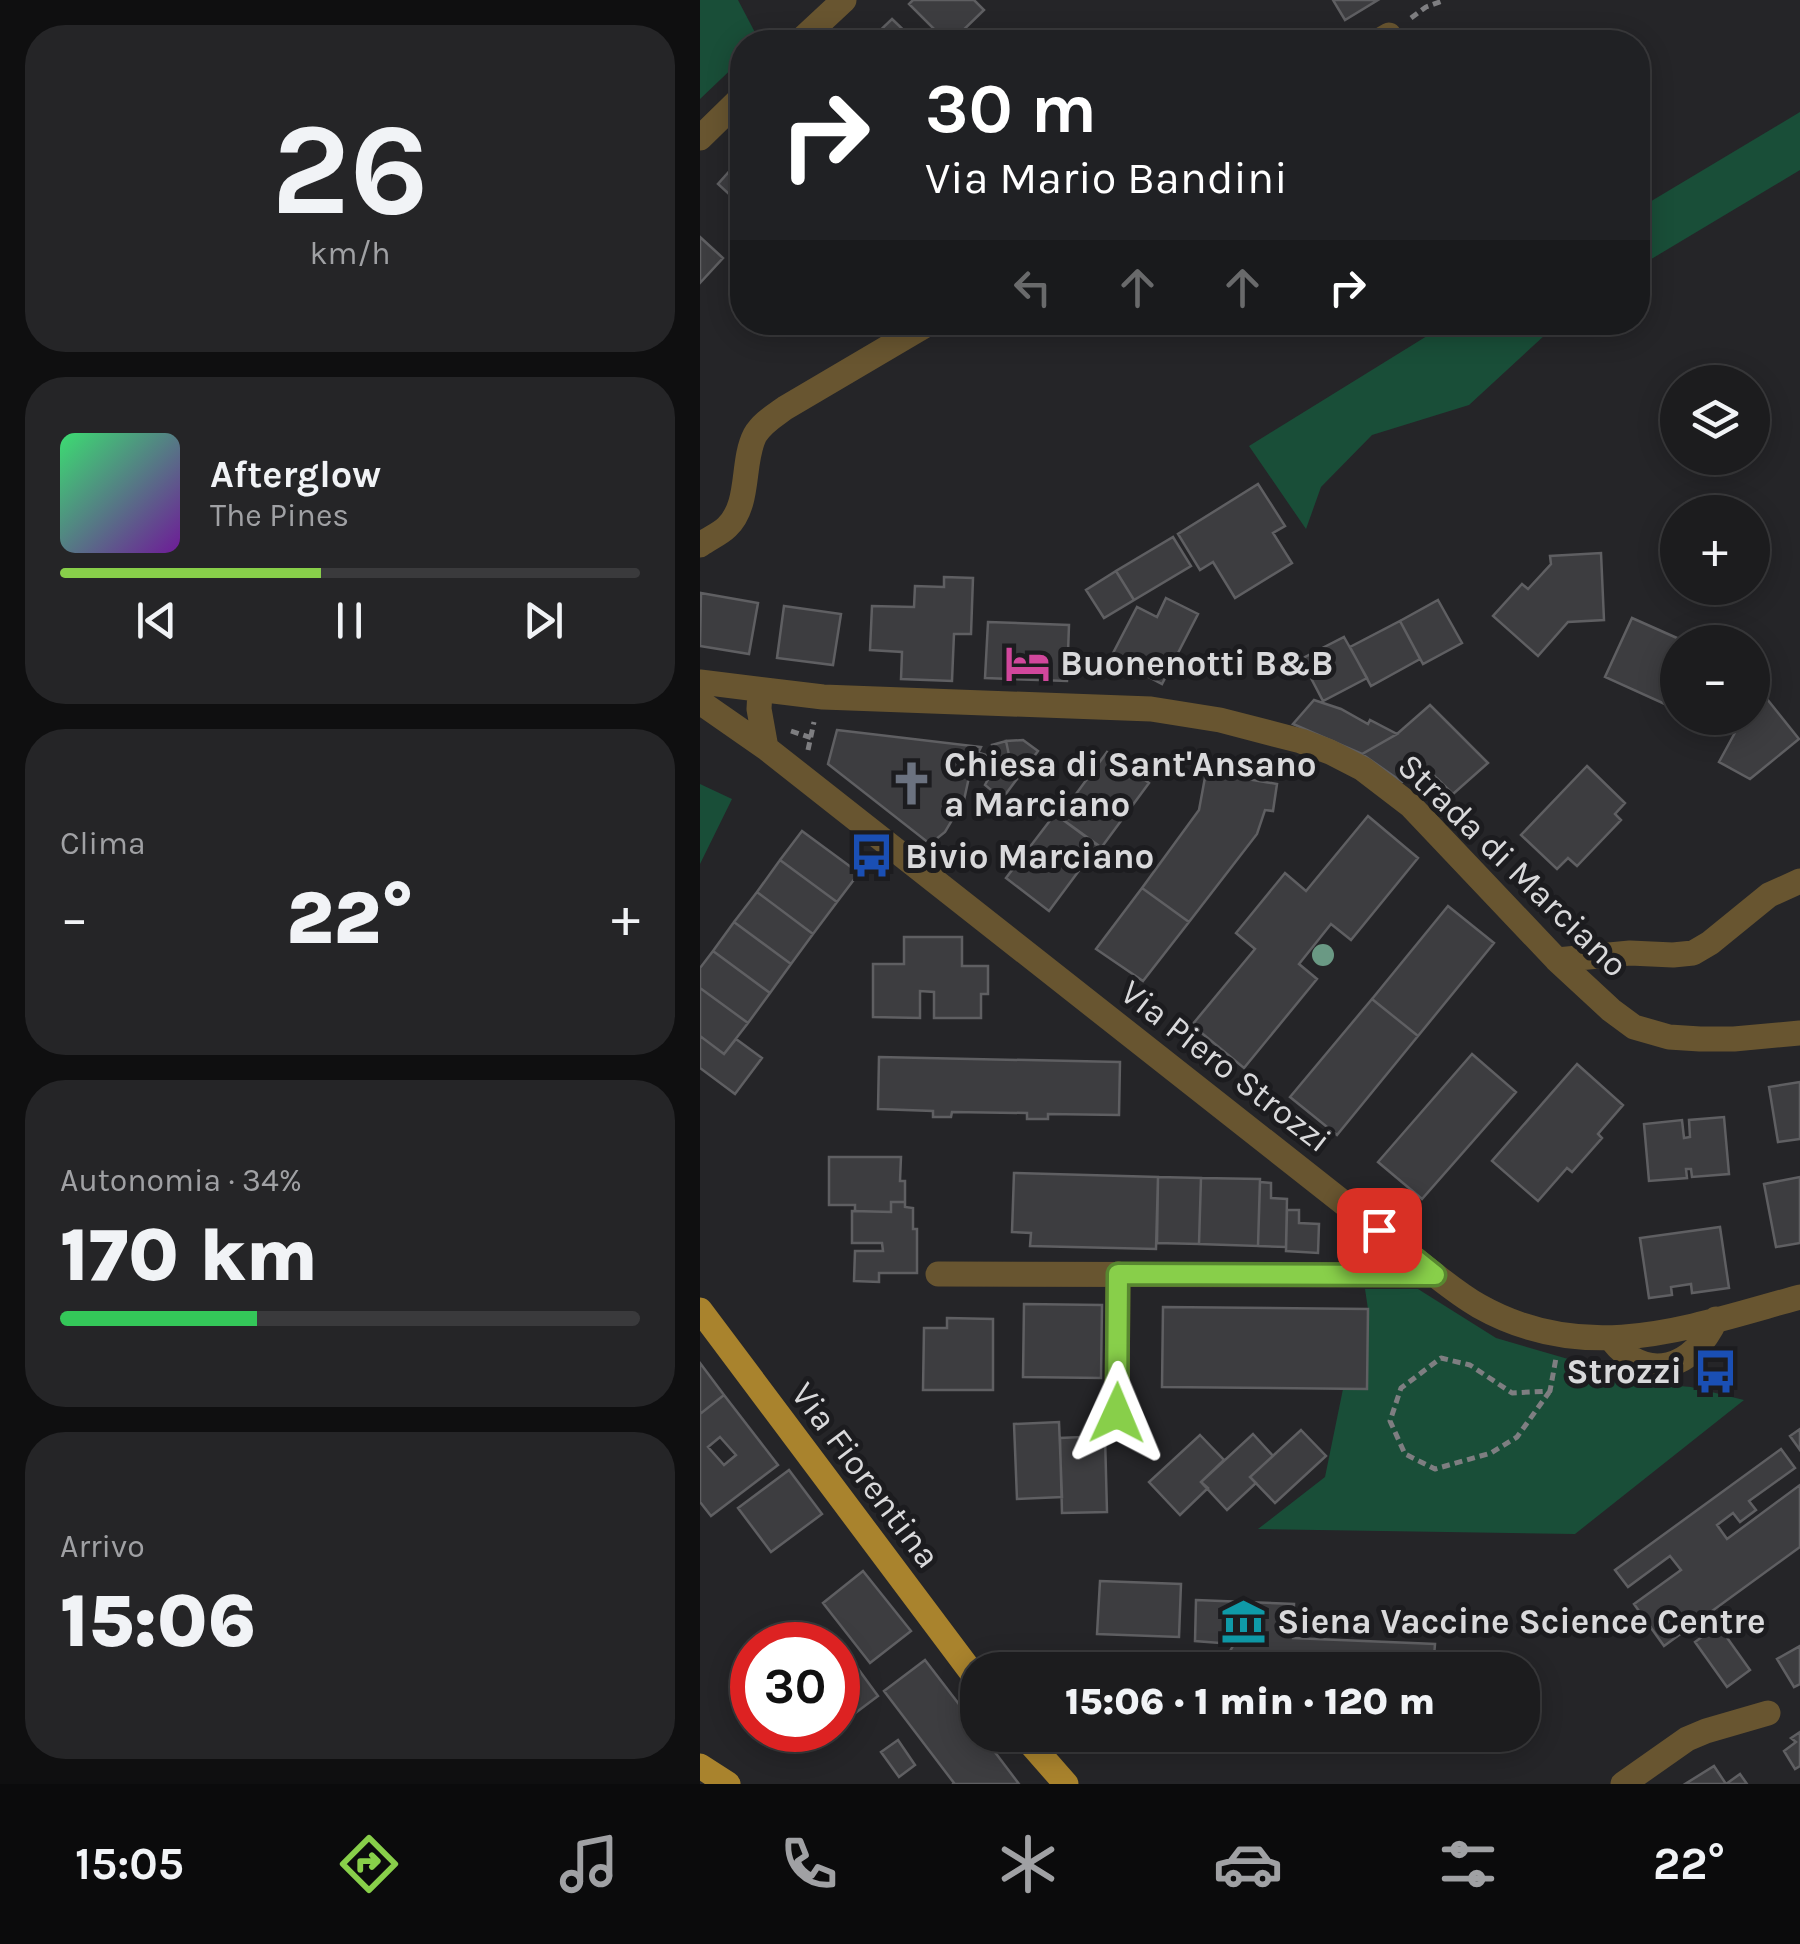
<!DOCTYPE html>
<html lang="it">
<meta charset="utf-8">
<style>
:root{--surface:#1c1c1e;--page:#252527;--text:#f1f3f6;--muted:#a0a1a4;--line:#3a3a3c;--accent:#88cf4a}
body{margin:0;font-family:Karla,sans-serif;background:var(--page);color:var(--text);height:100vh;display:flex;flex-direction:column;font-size:38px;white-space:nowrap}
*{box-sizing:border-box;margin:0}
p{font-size:32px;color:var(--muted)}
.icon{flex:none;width:55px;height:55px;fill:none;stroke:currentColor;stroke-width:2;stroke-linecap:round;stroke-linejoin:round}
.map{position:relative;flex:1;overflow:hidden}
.panel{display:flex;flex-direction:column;gap:25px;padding:25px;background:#0f0f10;width:700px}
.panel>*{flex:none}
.guide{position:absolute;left:30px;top:30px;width:920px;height:305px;border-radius:40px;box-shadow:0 5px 25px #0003,0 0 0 2px var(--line);background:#202124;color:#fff;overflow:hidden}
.controls{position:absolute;left:960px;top:365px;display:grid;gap:20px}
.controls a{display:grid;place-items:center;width:110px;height:110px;border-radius:50%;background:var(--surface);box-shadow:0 5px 25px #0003,0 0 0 2px var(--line);font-size:50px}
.speed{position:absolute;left:30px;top:1622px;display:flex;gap:20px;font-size:50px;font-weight:700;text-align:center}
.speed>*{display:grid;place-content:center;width:130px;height:130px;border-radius:50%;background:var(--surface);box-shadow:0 5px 25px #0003,0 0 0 2px var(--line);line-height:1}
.speed .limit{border:15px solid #d22;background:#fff;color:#111}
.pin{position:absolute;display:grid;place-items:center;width:85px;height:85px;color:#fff;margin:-42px;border-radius:20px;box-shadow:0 5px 15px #0006}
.me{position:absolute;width:110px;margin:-55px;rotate:1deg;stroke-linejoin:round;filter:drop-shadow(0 0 8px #0008)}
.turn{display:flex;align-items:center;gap:35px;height:210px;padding:0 30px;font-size:45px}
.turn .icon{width:130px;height:130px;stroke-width:2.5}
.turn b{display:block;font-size:70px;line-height:85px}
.lanes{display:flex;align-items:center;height:95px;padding:0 30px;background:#0003;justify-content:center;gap:50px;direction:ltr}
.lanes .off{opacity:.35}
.big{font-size:75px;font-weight:800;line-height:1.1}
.panel .tile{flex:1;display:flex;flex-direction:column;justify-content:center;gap:15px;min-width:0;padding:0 35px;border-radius:40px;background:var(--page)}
.panel .dial{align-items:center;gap:0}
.dial b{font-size:130px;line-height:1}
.song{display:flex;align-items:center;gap:30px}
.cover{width:120px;height:120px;border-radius:15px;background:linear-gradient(135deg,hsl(140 70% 55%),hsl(280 70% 35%))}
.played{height:10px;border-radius:5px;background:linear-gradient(90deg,var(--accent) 45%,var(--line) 45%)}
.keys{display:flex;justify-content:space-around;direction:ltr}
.heat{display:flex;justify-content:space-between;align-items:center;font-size:55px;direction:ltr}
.charge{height:15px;border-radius:8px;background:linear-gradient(90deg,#34c759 34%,var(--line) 0)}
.trip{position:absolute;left:260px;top:1652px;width:580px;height:100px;border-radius:40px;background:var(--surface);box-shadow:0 5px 25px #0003,0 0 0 2px var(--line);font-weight:800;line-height:100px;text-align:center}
.dock{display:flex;height:160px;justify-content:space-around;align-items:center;background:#0b0b0c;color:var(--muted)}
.dock .icon{width:70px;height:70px}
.dock .current{color:var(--accent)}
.dock b{font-size:45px;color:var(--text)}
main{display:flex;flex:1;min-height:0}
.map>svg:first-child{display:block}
.green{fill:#194e38}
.building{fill:#3d3d40;stroke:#5f5f62;stroke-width:2.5;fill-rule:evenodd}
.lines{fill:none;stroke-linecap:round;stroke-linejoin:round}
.path{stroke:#7e7e81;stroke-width:5;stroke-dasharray:8 5;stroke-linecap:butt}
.minor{stroke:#685530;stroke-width:25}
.major{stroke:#a9832d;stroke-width:25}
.tree{fill:#6a9984}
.route-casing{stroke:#588730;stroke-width:25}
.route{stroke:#88cf4a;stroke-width:18}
.labels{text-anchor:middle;stroke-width:10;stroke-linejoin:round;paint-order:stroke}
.poi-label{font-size:35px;font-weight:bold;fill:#d9d9db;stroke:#1c1c1f;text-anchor:start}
.street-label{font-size:35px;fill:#d9d9db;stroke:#1c1c1f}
</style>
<main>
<section class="panel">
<div class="tile dial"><b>26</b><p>km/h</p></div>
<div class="tile">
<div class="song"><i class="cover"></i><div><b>Afterglow</b><p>The Pines</p></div></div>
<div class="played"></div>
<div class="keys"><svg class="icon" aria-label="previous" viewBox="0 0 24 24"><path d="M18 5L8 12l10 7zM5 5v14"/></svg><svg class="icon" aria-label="pause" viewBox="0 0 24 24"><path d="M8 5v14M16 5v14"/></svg><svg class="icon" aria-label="next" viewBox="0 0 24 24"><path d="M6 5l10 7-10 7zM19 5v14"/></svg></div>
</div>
<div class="tile"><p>Clima</p>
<div class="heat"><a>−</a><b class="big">22°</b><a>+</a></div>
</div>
<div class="tile"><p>Autonomia · 34%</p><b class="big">170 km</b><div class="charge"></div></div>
<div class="tile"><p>Arrivo</p><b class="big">15:06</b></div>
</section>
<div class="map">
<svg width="1100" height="1784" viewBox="0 0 1100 1784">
<rect width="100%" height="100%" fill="#252528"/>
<path class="green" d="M0,0H38L60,42H42V59L0,99Z
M1100,112V170L938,267V209Z
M748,323H858L769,405L672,435L621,487L606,529L549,446Z
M0,784L32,799L0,864Z
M665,1289H718L796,1338L882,1363L914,1361L921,1381L991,1387L1044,1400L875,1534L558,1529L625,1477L643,1389H667L668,1309Z"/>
<path class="building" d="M213,0H274L284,10L251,42H247L209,4Z
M633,0H678L645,20Z
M192,19L216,42H168Z
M42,157V206L18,184Z
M0,237L23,258L0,283Z
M558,484L585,526L573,533L592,563L535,598L513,562L500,570L478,534Z
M473,537L491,566L434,600L416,571Z
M901,553L904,620L868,622L838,656L793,616L822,584L828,589L851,564L850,556Z
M416,571L434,600L404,618L386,590Z
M244,577L273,578L271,634H254L252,681L201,679L202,652L170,650L172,606L214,607L215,586L244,587Z
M1,593L58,603L49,654L0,646Z
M466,598L498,614L462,684L411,657L437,607L457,617Z
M738,600L762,643L723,664L700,621Z
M84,606L141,614L133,665L77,658Z
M932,618L986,642H978V710L905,677Z
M700,621L720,659L671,686L650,647Z
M288,622L369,625L367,681L285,678Z
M644,637L667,678L623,701L601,659Z
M1059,689L1099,739L1050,779L1019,762L1043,718H1052V701Z
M614,700L641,709L668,724L670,720L697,734L662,754L593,724Z
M730,705L788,763L753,794L722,764L702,782L662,754L697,734Z
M137,730L281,747L271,768L264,800L245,832L230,844L128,764Z
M323,740L338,751L302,799L285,785L294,768L276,761L280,753L295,758L309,755L306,741Z
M306,741L309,755L295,758L292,745Z
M407,752L449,783L401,848L359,817Z
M887,766L925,803L915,814L921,820L877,866L868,858L857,869L821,835Z
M506,772L577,784L573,811L565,810L557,834L489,922L442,888L499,810Z
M355,814L398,845L349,911L306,878Z
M668,816L718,858L651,940L631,924L599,964L617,979L544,1068L492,1025L555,949L536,933L585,873L606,891Z
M102,831L159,873L137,902L80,860Z
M80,860L137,902L113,934L57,892Z
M442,888L489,922L443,981L396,949Z
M57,892L113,934L91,964L34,922Z
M748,906L794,943L718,1036L672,999Z
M34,922L91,964L70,993L13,951Z
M204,937H262V966H288V994H281V1018H234V992L220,991V1018L173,1017V964H204Z
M13,951L70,993L48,1023L0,988V968Z
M0,988L48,1023L24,1054L0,1036Z
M672,999L718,1036L637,1135L590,1097Z
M0,1036L24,1054L36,1039L62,1058L35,1094L0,1068Z
M772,1054L816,1092L722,1199L678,1162Z
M179,1057L420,1062L419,1115L348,1114V1119H327V1113L252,1112L251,1117H233V1111L178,1109Z
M877,1064L923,1105L898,1134L902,1138L872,1172L867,1168L838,1201L792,1161Z
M1100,1082V1139L1078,1142L1069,1087Z
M1024,1117L1029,1174L992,1177L991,1169H986L987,1178L949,1181L944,1124L982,1120L984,1138L990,1137L989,1120Z
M129,1157H201L200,1181H205V1202H191V1212L155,1211V1205H129Z
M314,1173L458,1177L456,1249L330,1246L331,1233L312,1232Z
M458,1177L501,1178L499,1244L457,1243Z
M1100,1177V1243L1076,1247L1064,1184Z
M501,1178L560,1179L558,1246L499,1244Z
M560,1182L571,1183V1198L587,1199L586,1247L558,1246Z
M191,1202H205V1207L213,1208V1229H217V1273H179V1282L154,1281L155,1251H183L182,1243H152V1211L191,1212Z
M587,1210H599V1223L619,1224L618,1253L586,1251Z
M1020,1227L1029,1288L992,1293L991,1284L971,1287L972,1295L949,1298L940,1238Z
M324,1304L402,1305L401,1378L323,1377Z
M463,1307L668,1309L667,1389L462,1387Z
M247,1318L293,1319V1390H223L224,1328H247Z
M0,1363L24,1395L0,1414Z
M24,1395L78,1465L11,1516L0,1502V1414ZM20,1437L36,1455L24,1465L8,1447Z
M359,1422L362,1497L317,1499L314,1424Z
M1100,1429V1450L1090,1436Z
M601,1430L626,1456L575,1503L550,1477Z
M553,1434L573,1456L550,1477L556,1483L527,1510L501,1482Z
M500,1435L524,1460L501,1482L508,1488L480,1515L449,1482Z
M405,1436L407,1512L362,1513L360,1438Z
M1081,1449L1095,1468L1049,1501L1056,1510L1040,1522L1033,1513L1017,1525L1027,1539L1100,1485V1547L964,1646L934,1604L981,1570L970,1556L928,1587L915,1570Z
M89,1470L122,1514L71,1552L38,1508Z
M163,1571L211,1631L170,1663L123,1603Z
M400,1581L481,1584L479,1637L397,1634Z
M496,1600L594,1604L593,1638L735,1644L733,1670H533L529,1653L534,1644L495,1641Z
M1018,1625L1050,1670L1027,1687L995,1642Z
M1100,1646V1684L1094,1687L1077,1659Z
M148,1655L178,1696L138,1726V1663Z
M225,1660L278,1729V1735H282L319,1784H253L254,1783L184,1691Z
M1100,1732V1766L1095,1769L1084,1751L1096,1742L1091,1738Z
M198,1740L215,1765L199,1777L181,1752Z
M1014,1766L1026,1784L1040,1774L1047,1784H985Z"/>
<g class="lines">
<path class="path" d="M711,18L726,7L745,0
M91,731L112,738
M108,750L114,722
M850,1391L817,1437L791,1453L735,1469L705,1454L690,1421L701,1388L741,1358L770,1365L812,1393L850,1391L856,1358"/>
<path class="minor" d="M99,42L144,0
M677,42L689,35
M0,138L42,97
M0,545C8,539 20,534 27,527C51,504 41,462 55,435C62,423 74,416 85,408L231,322
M0,682L123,697L451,709L520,720L601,741L630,752L663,769L710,805L857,960L911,1010L934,1027L969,1037L1000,1039H1034L1100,1033
M60,691L59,709L66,748
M0,702L66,748L735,1275C749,1286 763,1297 779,1306C887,1367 990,1327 1100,1297
M857,960L930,953L973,955L993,953L1010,943L1069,895L1100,881
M238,1274L735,1275
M911,1339C947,1385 994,1368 1016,1319
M417,1413L418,1274
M923,1784L987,1739L1006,1731L1068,1713"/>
<path class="major" d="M0,1310L278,1681
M323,1735L366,1784
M0,1766L28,1784"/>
</g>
<circle class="tree" cx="623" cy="955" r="11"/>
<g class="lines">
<defs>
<path id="route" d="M417,1413L418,1274L735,1275L679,1230"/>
</defs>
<use href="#route" class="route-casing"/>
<use href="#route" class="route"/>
</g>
<defs>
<symbol id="hotel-bare" viewBox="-9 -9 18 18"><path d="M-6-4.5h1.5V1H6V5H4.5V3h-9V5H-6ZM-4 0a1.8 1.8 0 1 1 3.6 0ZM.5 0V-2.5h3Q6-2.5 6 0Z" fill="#d1479c" stroke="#1c1c1f" stroke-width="2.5" paint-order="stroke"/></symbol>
<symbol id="church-bare" viewBox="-9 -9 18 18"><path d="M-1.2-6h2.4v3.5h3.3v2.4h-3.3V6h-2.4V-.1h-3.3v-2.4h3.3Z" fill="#6b7280" stroke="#1c1c1f" stroke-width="2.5" paint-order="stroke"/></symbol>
<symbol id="bus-bare" viewBox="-9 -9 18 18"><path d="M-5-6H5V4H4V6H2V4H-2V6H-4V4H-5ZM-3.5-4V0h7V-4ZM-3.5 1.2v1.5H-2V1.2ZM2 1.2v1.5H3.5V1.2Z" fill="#1a4fb4" stroke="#1c1c1f" stroke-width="2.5" paint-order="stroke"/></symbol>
<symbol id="museum-bare" viewBox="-9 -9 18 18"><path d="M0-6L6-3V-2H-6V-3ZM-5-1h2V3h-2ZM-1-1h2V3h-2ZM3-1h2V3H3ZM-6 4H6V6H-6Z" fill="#0f9aa8" stroke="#1c1c1f" stroke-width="2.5" paint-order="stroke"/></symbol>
</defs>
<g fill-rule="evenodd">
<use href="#hotel-bare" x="296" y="632" width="63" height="63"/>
<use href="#church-bare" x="180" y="752" width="63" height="63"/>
<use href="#bus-bare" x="140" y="824" width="63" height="63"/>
<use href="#bus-bare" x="984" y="1340" width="63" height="63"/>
<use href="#museum-bare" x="512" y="1590" width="63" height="63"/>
</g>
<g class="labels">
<g class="poi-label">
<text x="360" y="675">Buonenotti B&amp;B</text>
<text x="244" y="776">Chiesa di Sant'Ansano<tspan x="244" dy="40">a Marciano</tspan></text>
<text x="205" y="868">Bivio Marciano</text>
<text x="982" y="1383" text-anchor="end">Strozzi</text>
<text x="577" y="1633">Siena Vaccine Science Centre</text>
</g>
<g class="street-label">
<text transform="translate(813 865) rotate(44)" y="12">Strada di Marciano</text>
<text transform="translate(526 1066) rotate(38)" y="12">Via Piero Strozzi</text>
<text transform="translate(166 1475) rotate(53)" y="12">Via Fiorentina</text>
</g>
</g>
</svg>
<div class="controls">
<a><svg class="icon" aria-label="layers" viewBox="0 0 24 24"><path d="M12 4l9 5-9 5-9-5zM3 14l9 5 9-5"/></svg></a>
<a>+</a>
<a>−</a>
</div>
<div class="speed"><div class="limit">30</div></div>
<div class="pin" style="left:679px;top:1230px;background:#d93025"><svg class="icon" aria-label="arrive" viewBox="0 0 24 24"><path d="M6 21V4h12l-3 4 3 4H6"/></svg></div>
<svg class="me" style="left:417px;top:1413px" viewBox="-20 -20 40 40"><path d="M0-17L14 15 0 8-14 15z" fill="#88cf4a" stroke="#fff" stroke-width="4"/></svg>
<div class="trip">15:06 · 1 min · 120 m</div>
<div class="guide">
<div class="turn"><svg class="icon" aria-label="right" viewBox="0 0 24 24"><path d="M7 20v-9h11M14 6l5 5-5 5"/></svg><div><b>30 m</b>Via Mario Bandini</div></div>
<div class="lanes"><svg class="icon off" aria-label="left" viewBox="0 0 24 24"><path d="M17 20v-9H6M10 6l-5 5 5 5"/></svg><svg class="icon off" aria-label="ahead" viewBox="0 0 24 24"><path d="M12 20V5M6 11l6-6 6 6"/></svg><svg class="icon off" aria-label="ahead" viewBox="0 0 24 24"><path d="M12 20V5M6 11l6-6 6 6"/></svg><svg class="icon" aria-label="right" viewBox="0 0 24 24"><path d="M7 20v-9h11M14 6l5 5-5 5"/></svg></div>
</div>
</div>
</main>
<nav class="dock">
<b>15:05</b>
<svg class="icon current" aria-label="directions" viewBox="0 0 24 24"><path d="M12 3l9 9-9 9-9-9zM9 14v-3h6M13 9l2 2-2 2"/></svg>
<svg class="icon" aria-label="music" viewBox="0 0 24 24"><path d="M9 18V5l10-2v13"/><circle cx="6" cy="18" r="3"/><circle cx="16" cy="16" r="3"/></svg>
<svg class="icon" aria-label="phone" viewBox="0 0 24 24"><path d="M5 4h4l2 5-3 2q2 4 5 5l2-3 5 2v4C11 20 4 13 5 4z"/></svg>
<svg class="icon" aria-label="climate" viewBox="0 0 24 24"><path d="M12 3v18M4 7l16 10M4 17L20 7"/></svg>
<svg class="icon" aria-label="car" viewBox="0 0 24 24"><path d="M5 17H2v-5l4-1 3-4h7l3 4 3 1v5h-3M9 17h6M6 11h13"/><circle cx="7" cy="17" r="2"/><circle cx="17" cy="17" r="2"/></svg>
<svg class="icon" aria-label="filters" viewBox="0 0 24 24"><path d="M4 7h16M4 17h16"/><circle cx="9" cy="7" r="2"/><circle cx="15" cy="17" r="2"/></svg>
<b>22°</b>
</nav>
